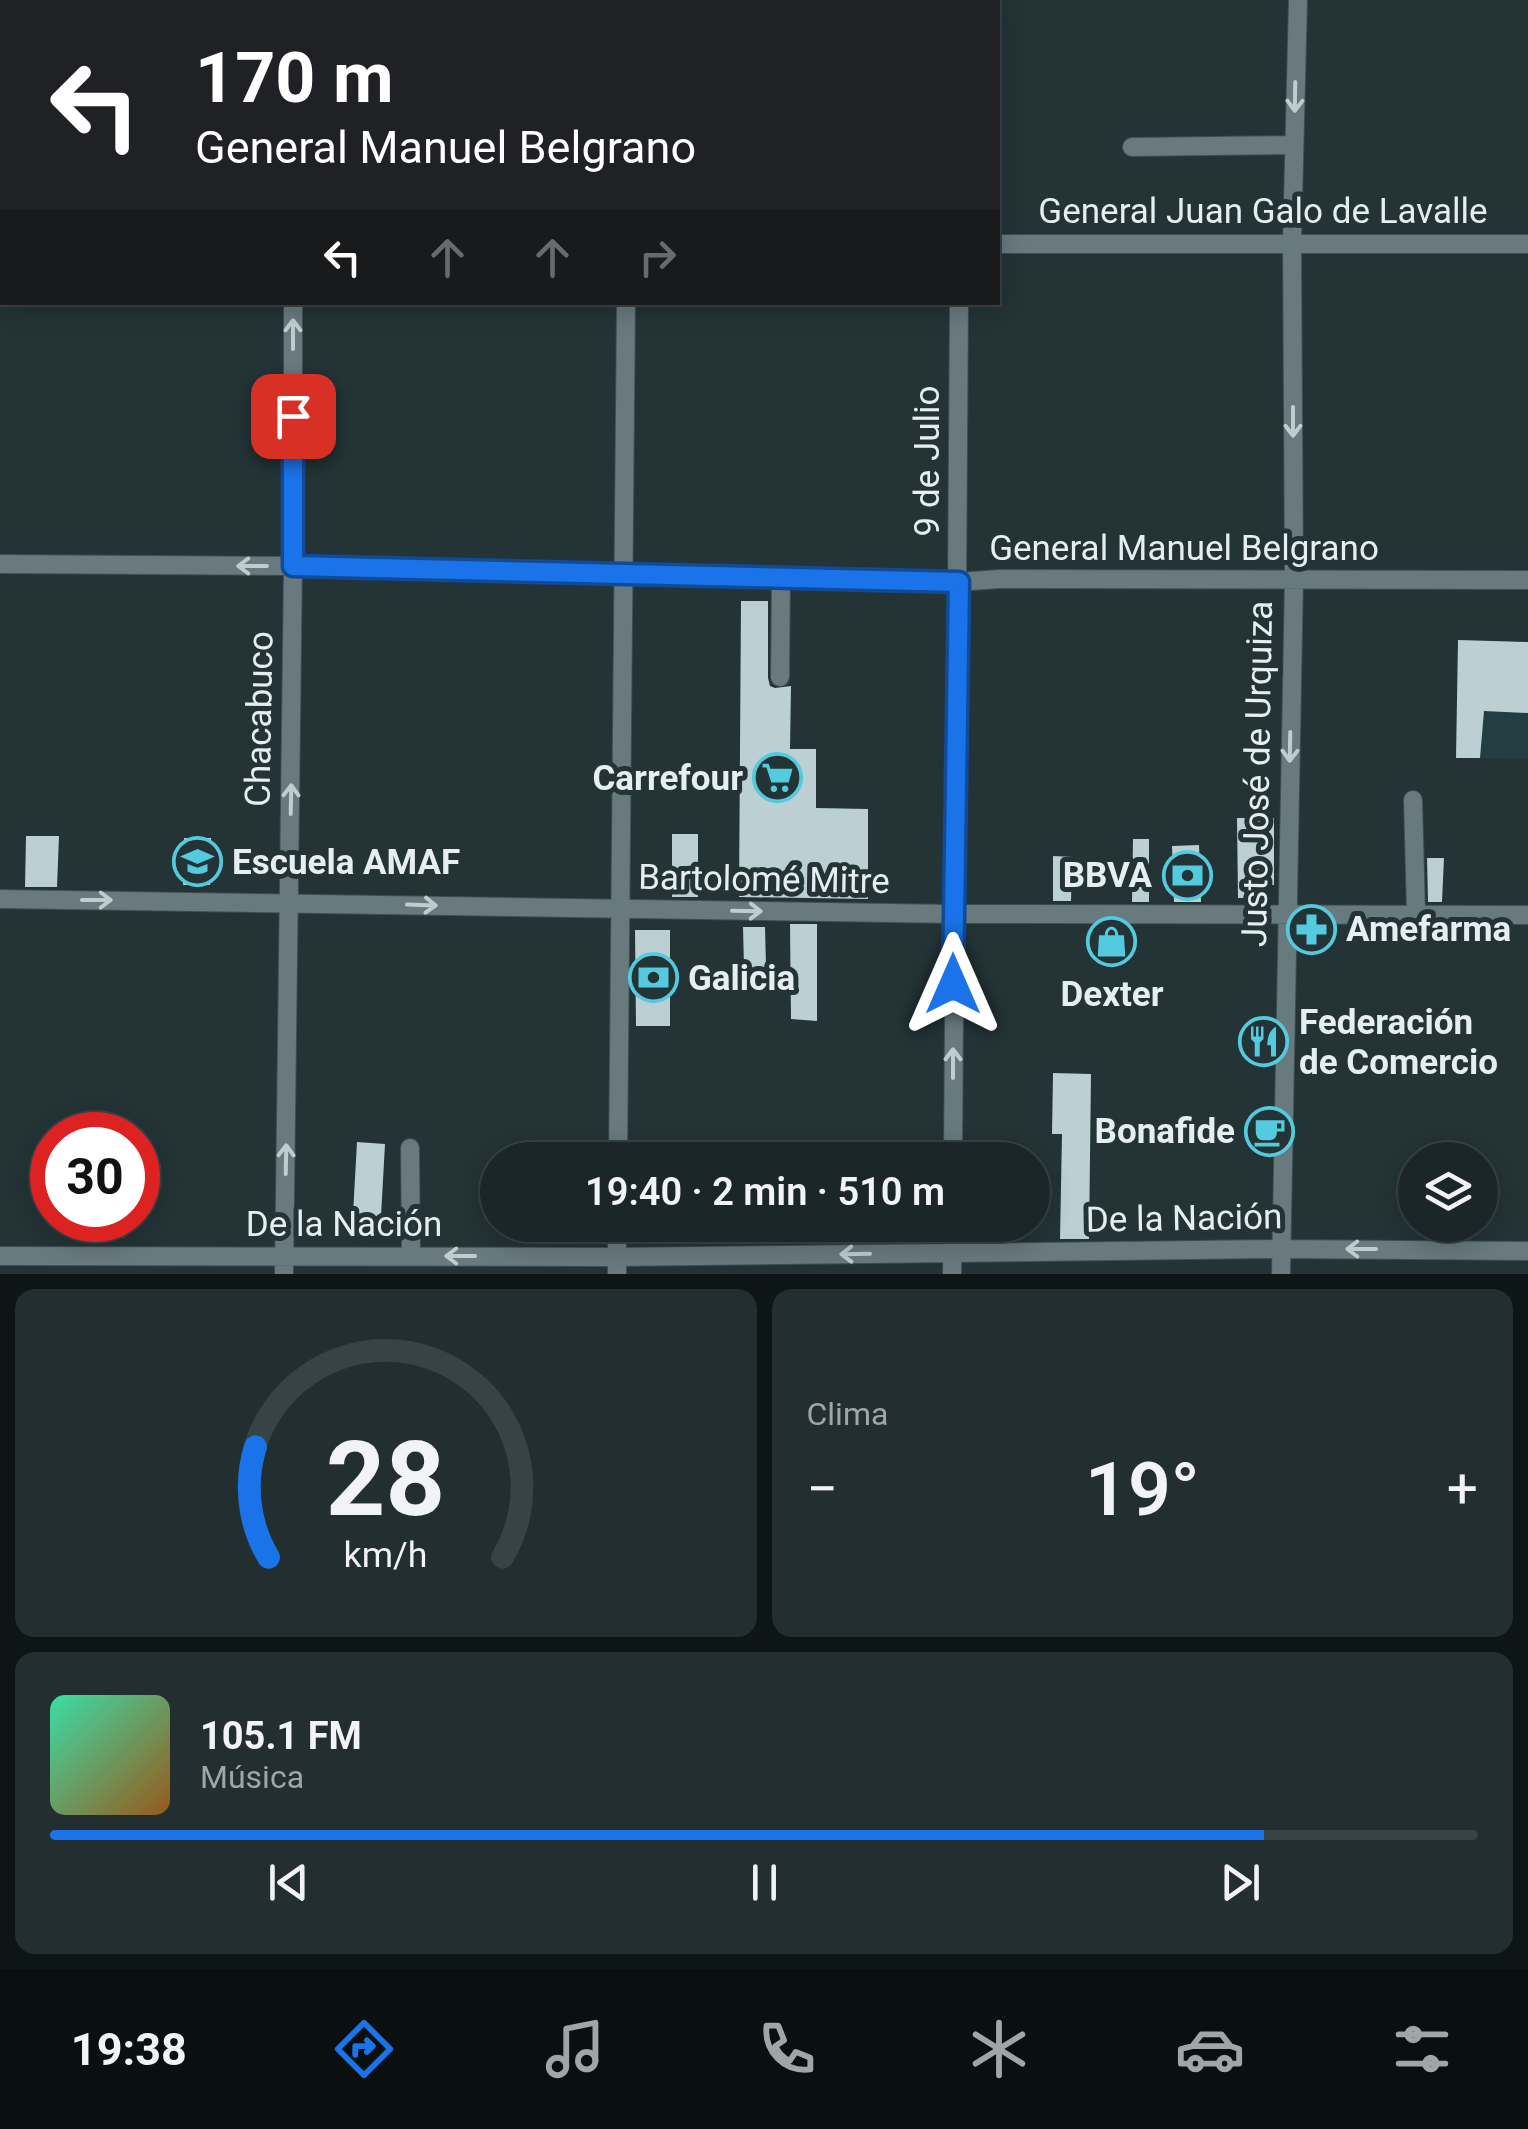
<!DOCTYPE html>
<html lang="es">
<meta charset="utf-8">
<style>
:root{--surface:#1a2628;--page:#232e30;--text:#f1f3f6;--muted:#9fa5a8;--line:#384345;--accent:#1a73e8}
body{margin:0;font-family:Roboto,sans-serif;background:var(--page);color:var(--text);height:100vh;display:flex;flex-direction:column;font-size:38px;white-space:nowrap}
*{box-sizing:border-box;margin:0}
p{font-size:32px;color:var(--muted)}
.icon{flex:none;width:55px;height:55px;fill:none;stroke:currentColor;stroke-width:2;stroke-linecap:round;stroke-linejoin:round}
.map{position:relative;height:1274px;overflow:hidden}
.panel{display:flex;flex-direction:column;gap:15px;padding:15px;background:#0e1516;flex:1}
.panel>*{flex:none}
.banner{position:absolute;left:0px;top:0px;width:1000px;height:305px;box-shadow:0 5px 25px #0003,0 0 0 2px var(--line);background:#202124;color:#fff;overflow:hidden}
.controls{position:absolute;left:1398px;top:1142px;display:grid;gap:20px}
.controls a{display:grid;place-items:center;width:100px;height:100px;border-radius:50%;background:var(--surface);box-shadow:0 5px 25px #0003,0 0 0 2px var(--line);font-size:50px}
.speed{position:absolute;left:30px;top:1112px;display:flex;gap:20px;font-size:50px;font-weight:700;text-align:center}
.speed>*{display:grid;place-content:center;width:130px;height:130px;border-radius:50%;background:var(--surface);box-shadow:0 5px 25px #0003,0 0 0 2px var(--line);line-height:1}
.speed .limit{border:15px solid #d22;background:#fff;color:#111}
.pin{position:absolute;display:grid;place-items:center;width:85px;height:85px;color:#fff;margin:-42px;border-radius:20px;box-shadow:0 5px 15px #0006}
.me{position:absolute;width:110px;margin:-55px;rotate:0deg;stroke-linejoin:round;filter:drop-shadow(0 0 8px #0008)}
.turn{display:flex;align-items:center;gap:35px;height:210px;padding:0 30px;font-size:45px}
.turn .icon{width:130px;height:130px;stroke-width:2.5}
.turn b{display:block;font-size:70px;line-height:85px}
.lanes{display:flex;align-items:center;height:95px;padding:0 30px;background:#0003;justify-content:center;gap:50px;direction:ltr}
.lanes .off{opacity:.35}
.big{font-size:75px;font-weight:600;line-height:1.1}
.panel .tile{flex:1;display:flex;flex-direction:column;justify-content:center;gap:15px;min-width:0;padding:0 35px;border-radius:20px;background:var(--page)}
.panel .dial{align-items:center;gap:0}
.dial svg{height:260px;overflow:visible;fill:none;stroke:var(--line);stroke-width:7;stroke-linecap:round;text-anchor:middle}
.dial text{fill:var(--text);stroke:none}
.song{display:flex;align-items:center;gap:30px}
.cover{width:120px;height:120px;border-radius:15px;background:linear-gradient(135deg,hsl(160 70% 55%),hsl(30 70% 35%))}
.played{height:10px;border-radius:5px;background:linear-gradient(90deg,var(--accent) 85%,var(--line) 85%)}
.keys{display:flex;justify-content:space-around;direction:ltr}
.heat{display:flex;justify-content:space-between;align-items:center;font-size:55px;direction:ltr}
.panel .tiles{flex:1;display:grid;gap:15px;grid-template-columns:1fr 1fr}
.tile:last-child{grid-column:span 2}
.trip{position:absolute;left:480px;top:1142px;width:570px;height:100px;border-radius:50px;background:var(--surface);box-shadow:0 5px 25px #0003,0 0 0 2px var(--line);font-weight:600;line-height:100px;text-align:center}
.tabs{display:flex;height:160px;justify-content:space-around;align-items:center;background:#0a0f10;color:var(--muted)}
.tabs .icon{width:70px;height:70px}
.tabs .current{color:var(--accent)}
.tabs b{font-size:45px;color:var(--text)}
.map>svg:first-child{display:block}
.built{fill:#243d42}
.building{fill:#bcd0d3}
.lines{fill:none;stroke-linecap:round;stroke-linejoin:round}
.minor-casing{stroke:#3f4e50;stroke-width:20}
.minor{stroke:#687a7e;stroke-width:18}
.oneway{stroke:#c0ccce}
.route-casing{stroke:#114b97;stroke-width:25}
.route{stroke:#1a73e8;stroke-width:18}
.labels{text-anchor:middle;stroke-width:10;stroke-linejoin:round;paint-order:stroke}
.street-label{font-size:35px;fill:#e5eff1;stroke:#233336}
.poi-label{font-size:35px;font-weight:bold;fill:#e5eff1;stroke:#233336;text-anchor:start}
</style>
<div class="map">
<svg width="1528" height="1274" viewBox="0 0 1528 1274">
<rect width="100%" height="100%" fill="#233336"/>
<path class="built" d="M1458,640L1528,642V759L1456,758Z"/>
<path class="building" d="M741,601H768V678L770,686L775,688L791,686L790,749H816V808L868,809V899L739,897Z
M1458,640L1528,642V713L1484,711L1480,758H1456Z
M1237,818H1274V885H1263V898H1238Z
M672,834H698V897H672Z
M26,836H59L57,887H25Z
M184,838H211L210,885H183Z
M1133,839H1149V902H1132Z
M1199,845L1201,902H1174L1172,846Z
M1053,856L1072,857L1071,901H1053Z
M1427,858H1444L1442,902H1428Z
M790,924H817V1021L791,1019Z
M743,927H765L766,967L744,968Z
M635,930H670V1026H636Z
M1053,1073L1091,1074L1089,1239H1060L1062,1134H1052Z
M357,1142L385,1144L380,1234L352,1232Z
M106,1220H124V1238H106Z"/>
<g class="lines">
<defs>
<path id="minor" d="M820,0V2
M296,2V0
M633,2V0
M960,2V0
M1132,147L1294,145
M0,243H2
M998,244H1528
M0,564L293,566L959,582L999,579L1528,580
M780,677L781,578
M1413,800L1416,913
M0,899L953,914L1528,915
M410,1148L411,1256
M618,1160L626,302
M953,1160L959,302
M0,1256L617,1257L1281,1249L1528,1251
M284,1274L293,566V302
M617,1274V1225
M952,1274L953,1225
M1281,1274L1294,578L1292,242L1298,0"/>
</defs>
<use href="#minor" class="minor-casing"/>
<use href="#minor" class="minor"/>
</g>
<defs><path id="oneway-shaft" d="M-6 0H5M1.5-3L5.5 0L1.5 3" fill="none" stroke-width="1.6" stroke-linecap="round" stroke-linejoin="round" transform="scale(2.5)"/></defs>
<g class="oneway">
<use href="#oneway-shaft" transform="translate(1295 97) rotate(91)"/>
<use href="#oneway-shaft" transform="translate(293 334) rotate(-90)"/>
<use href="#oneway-shaft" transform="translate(1293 422) rotate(90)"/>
<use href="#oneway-shaft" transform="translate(252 566) rotate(-180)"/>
<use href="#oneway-shaft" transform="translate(1290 747) rotate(91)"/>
<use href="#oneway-shaft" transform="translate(291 799) rotate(-89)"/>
<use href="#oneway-shaft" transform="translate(97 900)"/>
<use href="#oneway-shaft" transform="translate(422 905) rotate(2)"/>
<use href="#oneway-shaft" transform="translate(747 911) rotate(1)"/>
<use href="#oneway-shaft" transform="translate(953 1063) rotate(-90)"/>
<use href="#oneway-shaft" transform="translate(286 1159) rotate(-89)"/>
<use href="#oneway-shaft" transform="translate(1361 1249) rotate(-180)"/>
<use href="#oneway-shaft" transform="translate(855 1254) rotate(179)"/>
<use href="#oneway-shaft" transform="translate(460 1256) rotate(-180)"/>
</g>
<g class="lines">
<defs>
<path id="route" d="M293,416V566L959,582L953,984"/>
</defs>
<use href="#route" class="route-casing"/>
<use href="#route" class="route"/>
</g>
<defs>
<symbol id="supermarket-ring" viewBox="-11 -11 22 22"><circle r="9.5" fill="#233336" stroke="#54cade" stroke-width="1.5"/><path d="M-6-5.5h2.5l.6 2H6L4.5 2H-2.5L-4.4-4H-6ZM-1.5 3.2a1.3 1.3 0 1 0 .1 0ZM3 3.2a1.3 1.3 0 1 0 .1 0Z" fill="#54cade"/></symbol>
<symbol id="school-ring" viewBox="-11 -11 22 22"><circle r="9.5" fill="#233336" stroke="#54cade" stroke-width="1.5"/><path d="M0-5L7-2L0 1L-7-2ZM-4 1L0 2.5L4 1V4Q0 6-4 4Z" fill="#54cade"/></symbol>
<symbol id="bank-ring" viewBox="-11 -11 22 22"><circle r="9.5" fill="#233336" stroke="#54cade" stroke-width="1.5"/><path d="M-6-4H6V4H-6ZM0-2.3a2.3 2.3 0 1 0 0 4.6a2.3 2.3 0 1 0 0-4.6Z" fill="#54cade"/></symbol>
<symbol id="pharmacy-ring" viewBox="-11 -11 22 22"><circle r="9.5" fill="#233336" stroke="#54cade" stroke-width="1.5"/><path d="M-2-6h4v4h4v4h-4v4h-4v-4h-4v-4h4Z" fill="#54cade"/></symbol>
<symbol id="shop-ring" viewBox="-11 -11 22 22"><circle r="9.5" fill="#233336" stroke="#54cade" stroke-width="1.5"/><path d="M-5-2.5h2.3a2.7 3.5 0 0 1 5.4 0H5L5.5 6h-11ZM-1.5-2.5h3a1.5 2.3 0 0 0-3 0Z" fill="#54cade"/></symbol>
<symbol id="restaurant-ring" viewBox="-11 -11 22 22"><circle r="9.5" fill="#233336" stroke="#54cade" stroke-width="1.5"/><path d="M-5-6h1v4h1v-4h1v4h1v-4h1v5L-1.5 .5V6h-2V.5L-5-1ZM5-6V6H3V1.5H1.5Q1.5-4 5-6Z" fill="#54cade"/></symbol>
<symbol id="cafe-ring" viewBox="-11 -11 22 22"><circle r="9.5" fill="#233336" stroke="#54cade" stroke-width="1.5"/><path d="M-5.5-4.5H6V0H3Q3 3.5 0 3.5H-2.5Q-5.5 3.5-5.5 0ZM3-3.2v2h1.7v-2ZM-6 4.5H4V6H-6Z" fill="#54cade"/></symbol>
</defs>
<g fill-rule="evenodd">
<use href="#supermarket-ring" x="750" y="750" width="55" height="55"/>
<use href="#school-ring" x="170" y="834" width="55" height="55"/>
<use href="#bank-ring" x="1160" y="848" width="55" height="55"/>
<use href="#pharmacy-ring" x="1284" y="902" width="55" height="55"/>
<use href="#shop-ring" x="1084" y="914" width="55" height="55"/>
<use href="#bank-ring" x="626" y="950" width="55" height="55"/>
<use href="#restaurant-ring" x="1236" y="1014" width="55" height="55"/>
<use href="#cafe-ring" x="1242" y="1104" width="55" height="55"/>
</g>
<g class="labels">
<g class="street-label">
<text x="1263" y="223">General Juan Galo de Lavalle</text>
<text transform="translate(927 461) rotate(-90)" y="12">9 de Julio</text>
<text x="1184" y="560">General Manuel Belgrano</text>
<text transform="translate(259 719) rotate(-89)" y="12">Chacabuco</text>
<text transform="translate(1257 774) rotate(-89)" y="12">Justo José de Urquiza</text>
<text transform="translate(764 879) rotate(1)" y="12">Bartolomé Mitre</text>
<text transform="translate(1184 1218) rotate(-1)" y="12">De la Nación</text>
<text x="344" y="1236">De la Nación</text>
</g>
<g class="poi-label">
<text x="743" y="790" text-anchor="end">Carrefour</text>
<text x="232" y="874">Escuela AMAF</text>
<text x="1152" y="887" text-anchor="end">BBVA</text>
<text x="1346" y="941">Amefarma</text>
<text x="688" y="990">Galicia</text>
<text x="1112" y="1006" text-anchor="middle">Dexter</text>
<text x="1299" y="1034">Federación<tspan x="1299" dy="40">de Comercio</tspan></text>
<text x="1235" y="1143" text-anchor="end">Bonafide</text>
</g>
</g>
</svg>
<div class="controls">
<a><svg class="icon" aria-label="layers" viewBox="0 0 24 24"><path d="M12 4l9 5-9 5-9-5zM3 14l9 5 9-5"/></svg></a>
</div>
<div class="speed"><div class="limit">30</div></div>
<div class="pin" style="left:293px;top:416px;background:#d93025"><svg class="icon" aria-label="arrive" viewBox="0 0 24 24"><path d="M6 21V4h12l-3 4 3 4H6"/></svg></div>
<svg class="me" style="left:953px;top:984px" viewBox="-20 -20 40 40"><path d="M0-17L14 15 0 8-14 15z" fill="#1a73e8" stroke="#fff" stroke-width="4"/></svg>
<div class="trip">19:40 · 2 min · 510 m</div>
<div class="banner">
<div class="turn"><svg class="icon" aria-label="left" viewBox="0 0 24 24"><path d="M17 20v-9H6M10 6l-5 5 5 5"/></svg><div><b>170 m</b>General Manuel Belgrano</div></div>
<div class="lanes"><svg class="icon" aria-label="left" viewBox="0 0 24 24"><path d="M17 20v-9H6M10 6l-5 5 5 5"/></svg><svg class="icon off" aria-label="ahead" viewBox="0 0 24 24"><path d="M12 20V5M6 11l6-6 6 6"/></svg><svg class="icon off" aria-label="ahead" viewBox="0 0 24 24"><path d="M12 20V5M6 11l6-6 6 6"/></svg><svg class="icon off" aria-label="right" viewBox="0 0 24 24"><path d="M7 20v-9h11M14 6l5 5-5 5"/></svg></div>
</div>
</div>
<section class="panel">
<div class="tiles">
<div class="tile dial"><svg viewBox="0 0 100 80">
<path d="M14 69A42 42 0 1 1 86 69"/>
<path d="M14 69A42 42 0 0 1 10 35" stroke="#1a73e8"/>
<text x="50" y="56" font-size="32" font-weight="700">28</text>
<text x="50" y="72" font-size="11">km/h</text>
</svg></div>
<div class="tile"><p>Clima</p>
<div class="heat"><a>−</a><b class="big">19°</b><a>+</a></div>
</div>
<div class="tile">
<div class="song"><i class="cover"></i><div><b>105.1 FM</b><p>Música</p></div></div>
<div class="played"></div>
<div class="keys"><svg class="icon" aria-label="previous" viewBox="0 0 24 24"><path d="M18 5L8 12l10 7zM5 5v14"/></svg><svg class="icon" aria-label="pause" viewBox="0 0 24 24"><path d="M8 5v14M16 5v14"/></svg><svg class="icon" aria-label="next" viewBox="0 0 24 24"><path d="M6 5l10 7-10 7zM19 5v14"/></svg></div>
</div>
</div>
</section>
<nav class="tabs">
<b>19:38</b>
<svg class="icon current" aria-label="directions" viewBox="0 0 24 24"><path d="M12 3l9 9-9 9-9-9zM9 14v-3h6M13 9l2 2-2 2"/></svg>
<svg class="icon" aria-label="music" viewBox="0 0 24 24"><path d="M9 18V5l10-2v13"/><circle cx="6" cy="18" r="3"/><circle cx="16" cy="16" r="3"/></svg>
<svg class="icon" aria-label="phone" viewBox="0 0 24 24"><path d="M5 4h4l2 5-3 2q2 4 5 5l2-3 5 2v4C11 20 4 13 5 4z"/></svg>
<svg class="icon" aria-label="climate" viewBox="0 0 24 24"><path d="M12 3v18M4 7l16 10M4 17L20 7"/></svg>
<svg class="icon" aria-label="car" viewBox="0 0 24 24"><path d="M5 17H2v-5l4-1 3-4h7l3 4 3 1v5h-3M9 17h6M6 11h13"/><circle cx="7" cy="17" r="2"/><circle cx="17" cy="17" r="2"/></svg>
<svg class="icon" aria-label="filters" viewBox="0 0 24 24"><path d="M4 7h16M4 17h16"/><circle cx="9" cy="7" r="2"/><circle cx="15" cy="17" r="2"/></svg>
</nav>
